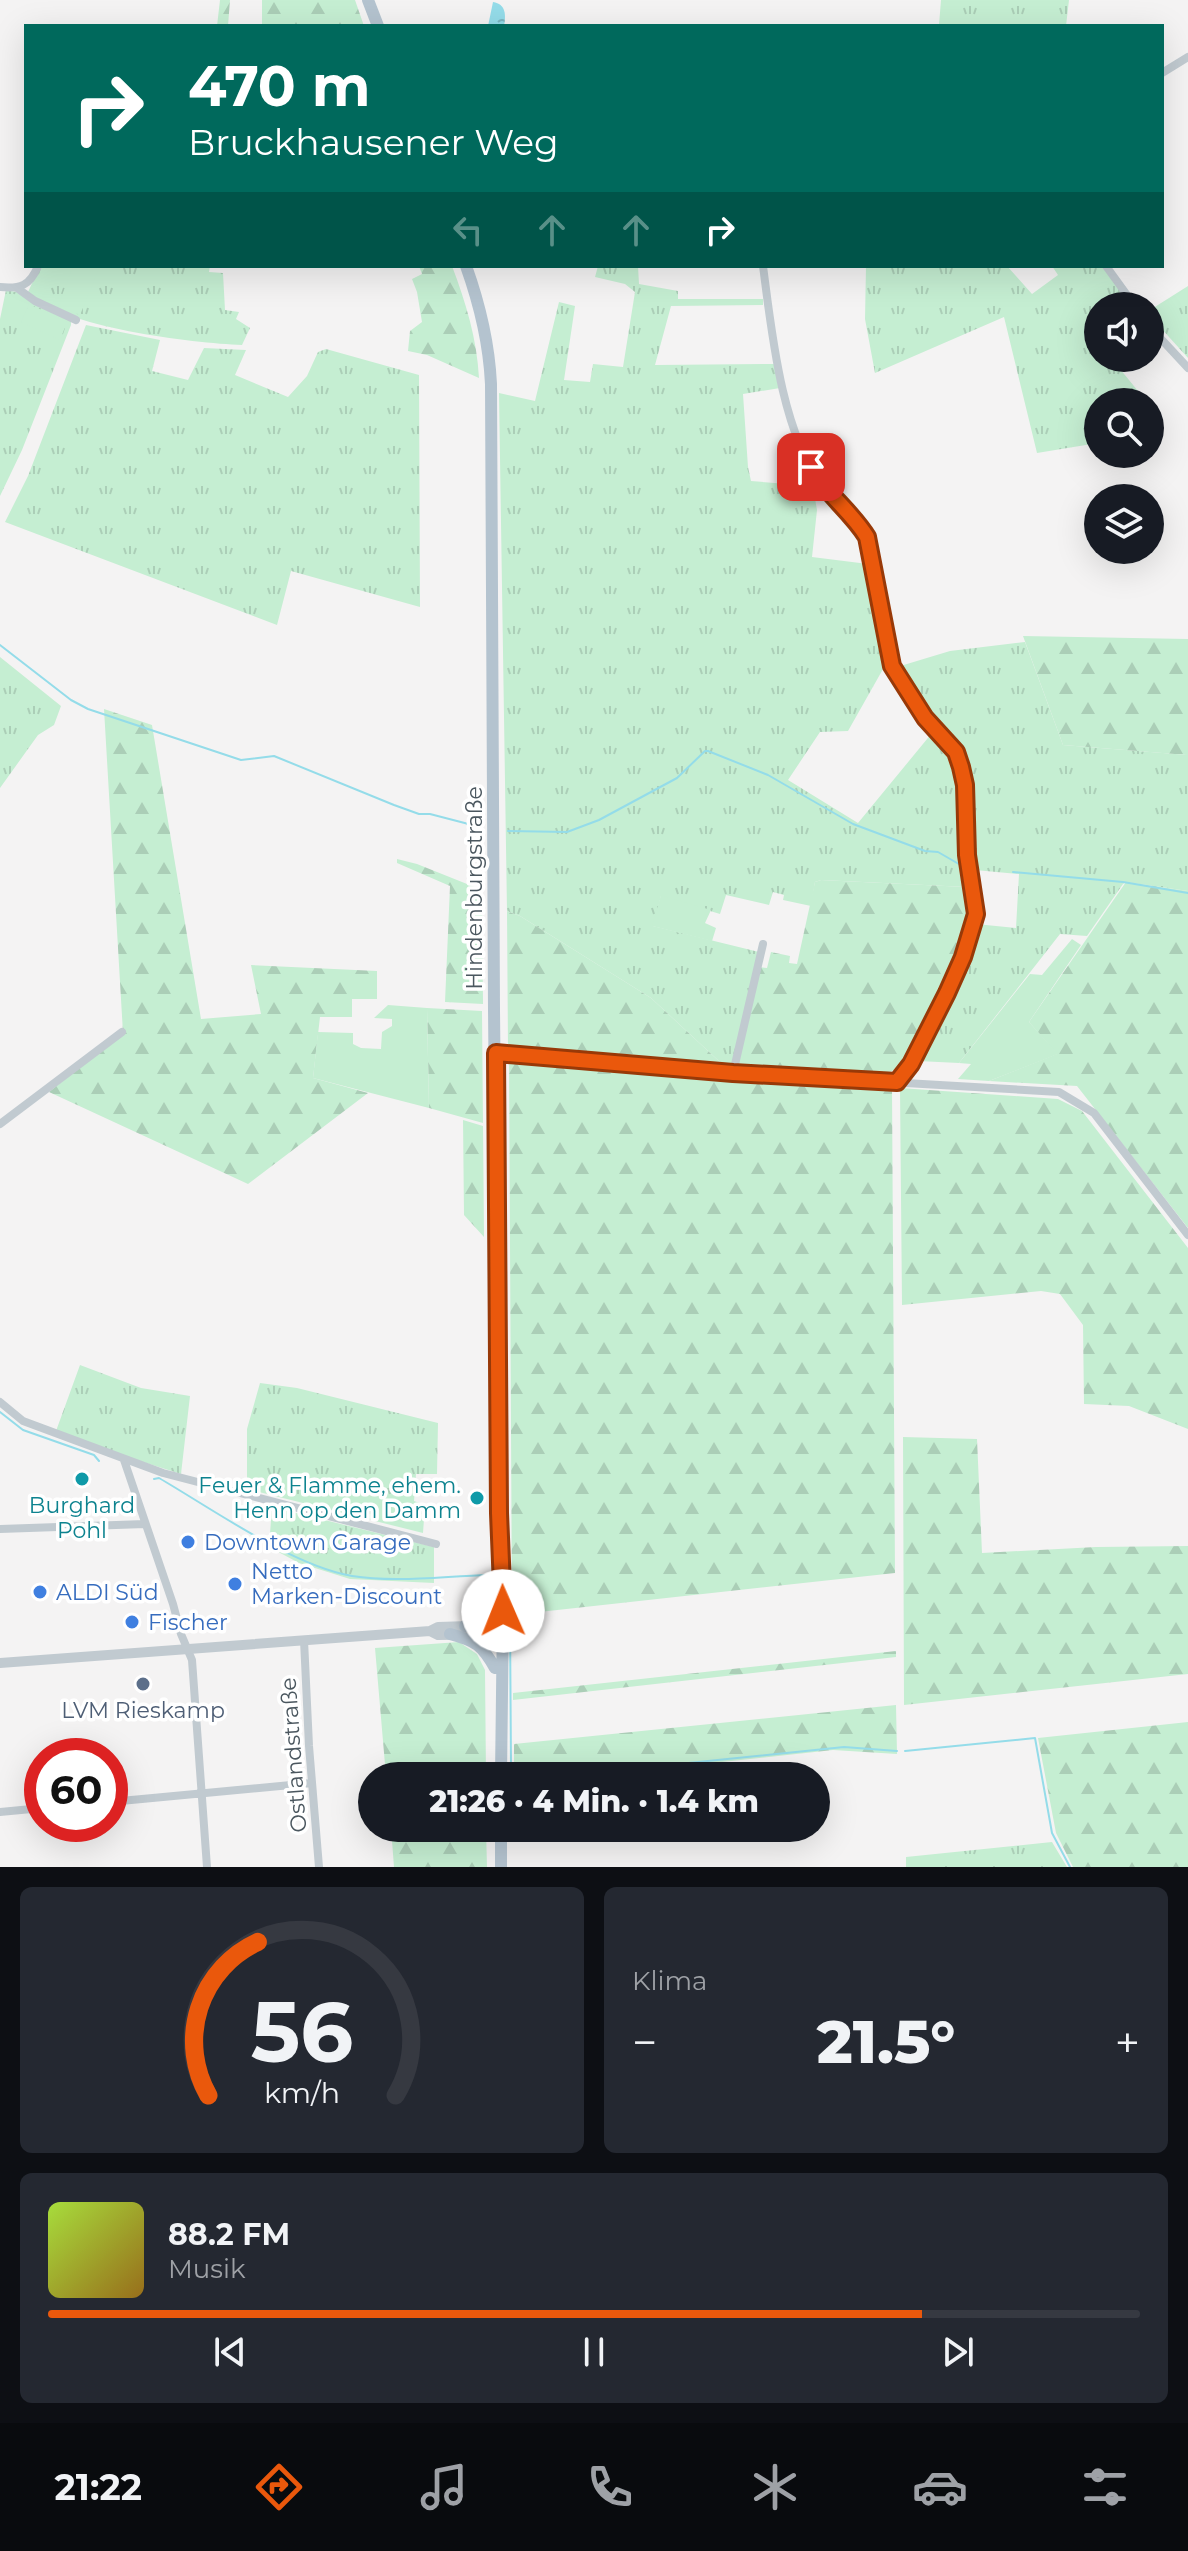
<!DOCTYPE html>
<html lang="de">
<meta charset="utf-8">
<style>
:root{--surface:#171b24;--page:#242831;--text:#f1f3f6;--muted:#9ea1a6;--line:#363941;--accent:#ea580c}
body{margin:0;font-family:Montserrat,sans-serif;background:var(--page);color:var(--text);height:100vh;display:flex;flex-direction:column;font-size:30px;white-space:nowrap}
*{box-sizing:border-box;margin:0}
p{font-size:26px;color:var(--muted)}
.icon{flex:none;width:44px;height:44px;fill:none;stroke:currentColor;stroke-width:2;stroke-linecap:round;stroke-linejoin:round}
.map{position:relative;height:1867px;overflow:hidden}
.drawer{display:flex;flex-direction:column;gap:20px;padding:20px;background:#0d0f14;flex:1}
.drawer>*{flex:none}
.guide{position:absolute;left:24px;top:24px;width:1140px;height:244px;border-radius:0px;box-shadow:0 8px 32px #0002;background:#00695c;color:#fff;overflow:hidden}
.buttons{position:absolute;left:1084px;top:292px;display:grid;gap:16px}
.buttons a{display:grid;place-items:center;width:80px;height:80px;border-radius:50%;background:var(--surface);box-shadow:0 8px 32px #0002;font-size:40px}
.speed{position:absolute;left:24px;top:1738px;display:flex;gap:16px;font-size:40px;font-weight:700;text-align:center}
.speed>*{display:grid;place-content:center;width:104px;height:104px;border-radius:50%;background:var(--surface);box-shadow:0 8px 32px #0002;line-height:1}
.speed .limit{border:12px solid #d22;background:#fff;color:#111}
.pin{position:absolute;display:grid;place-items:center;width:68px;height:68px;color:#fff;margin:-34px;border-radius:16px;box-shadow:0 4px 12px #0006}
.me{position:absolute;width:88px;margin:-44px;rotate:359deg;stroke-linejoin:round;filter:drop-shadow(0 0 6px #0008)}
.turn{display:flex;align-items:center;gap:28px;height:168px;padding:0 32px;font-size:36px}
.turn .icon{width:104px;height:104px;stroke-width:2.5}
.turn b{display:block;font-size:56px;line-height:68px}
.lanes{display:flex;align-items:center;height:76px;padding:0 32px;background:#0003;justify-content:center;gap:40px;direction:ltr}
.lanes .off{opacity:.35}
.big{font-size:60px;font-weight:800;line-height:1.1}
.drawer .tile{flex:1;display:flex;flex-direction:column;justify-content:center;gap:12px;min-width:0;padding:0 28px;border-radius:12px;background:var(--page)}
.drawer .dial{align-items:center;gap:0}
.dial svg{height:208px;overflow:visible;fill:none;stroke:var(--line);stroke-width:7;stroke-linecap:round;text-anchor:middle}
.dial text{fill:var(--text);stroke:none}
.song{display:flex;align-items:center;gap:24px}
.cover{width:96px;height:96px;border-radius:12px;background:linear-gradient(135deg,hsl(80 70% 55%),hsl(40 70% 35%))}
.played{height:8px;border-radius:4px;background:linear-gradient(90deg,var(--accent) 80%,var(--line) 80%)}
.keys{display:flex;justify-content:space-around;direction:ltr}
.heat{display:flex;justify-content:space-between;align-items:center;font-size:44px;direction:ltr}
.drawer .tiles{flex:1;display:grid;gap:20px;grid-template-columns:1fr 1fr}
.tile:last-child{grid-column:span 2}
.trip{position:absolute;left:358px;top:1762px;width:472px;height:80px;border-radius:40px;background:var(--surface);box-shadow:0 8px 32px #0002;font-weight:800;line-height:80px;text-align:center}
.tab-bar{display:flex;height:128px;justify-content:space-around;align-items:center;background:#090b0e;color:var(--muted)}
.tab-bar .icon{width:56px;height:56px}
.tab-bar .selected{color:var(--accent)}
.tab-bar b{font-size:36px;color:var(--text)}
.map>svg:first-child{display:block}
.grass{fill:url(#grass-tufts)}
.forest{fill:url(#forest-firs)}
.garden{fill:#c5eed2}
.water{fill:url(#water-ripples)}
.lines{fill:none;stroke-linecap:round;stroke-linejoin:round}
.stream{stroke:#94dce9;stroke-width:2}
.minor{stroke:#c1cad0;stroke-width:8}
.tertiary{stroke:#c1cad0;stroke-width:10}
.primary{stroke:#b4c3cf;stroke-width:12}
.route-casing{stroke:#983908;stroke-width:20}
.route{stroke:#ea580c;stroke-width:14}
.culture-dot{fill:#0f9aa8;stroke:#fff;stroke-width:3}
.shop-dot{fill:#3f7fe0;stroke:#fff;stroke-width:3}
.service-dot{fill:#5c6f8a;stroke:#fff;stroke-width:3}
.labels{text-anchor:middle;stroke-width:7;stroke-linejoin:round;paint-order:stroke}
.street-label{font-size:22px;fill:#4b575f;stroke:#fff}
.culture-label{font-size:22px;fill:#0d838f;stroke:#fff;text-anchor:end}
.shop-label{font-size:22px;fill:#366cbe;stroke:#fff;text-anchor:start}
.service-label{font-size:22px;fill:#4e5e75;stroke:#fff}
</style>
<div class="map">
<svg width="1188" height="1867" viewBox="0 0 1188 1867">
<defs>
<pattern id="grass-tufts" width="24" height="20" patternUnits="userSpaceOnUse" patternTransform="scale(2)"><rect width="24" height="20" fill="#c5eed2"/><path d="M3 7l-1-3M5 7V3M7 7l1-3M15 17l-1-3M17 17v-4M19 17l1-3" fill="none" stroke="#abceb7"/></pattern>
<pattern id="forest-firs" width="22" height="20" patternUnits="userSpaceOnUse" patternTransform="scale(2)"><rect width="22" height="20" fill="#c5eed2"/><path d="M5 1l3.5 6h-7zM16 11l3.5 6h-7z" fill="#abceb7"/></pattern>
<pattern id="water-ripples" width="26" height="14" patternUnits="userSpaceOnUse" patternTransform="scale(2)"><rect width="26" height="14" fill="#94dce9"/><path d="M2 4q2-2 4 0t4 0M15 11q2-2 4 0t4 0" fill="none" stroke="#7bb5c0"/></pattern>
</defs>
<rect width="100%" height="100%" fill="#f4f3f3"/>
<path class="grass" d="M941,0H1069L1066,26H944L939,25Z
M40,266H210L209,272L223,273L225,310L239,312L236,319L250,328L242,345C193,343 61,328 28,292Z
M598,266H638L639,284L678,291V299H763V305L671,306L655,365L775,364L780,388L743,394L748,467L751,481L787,484L794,474L810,470L817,510L812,557L868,564L887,662L848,731L820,732L788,780L858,823L932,733L953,755L961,787L966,887L821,880L815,882L811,906L783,900L784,895L773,892L769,905L726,895L720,914L661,896L653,926L759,952L733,1063L731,1065L721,1063L651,998L520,916L507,911L499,393L535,401L559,302L575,306L564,380L590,382L593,364L623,367L635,292L625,284L595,277Z
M866,266H1007L1032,294L1058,275L1052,266H1102L1128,300L1122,306H1098V358H1111L1147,402H1098V443L1037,453L1004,317L875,373L865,319Z
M1188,286V358L1150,316V310Z
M6,290L17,292L71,321V325L22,450L0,496V319Z
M86,325L160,340L152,371L188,380L204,348L246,350L235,375L288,397L307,376L318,352L326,349L419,375L420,607L291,571L277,625L5,522L28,476Z
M1025,642L1063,745L1188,755V891L1126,882L1123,884L1087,936L1060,934L959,1063L918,1061L950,995L976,924L1016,928L1019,874L975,870L970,864L969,781L962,756L946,734L926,713L897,667L950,651Z
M0,657L61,706L54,725L38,735L0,788Z
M80,1365L141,1388L190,1396L181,1474L124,1456L56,1431Z
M260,1383L297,1388L438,1423L437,1474H416L414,1501L425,1505L423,1533L247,1489V1429Z
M272,1507L434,1547V1583L350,1579L299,1563L269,1547Z
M1052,1842L1067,1867H906V1857Z"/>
<path class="forest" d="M220,0H230L228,26H217Z
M355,0L364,26H262V0Z
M419,266H452C466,303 477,339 479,378L427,355L408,351L410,331L422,322L417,292L412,279L422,274Z
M1023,636L1188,639V771L1187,755L1063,745Z
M104,709L152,725L201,1019L261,1014L251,965L377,971V999H352V1017H320L313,1078L368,1093L248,1184L49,1092L123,1033Z
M397,859L417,864L482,890L483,1004L445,1002L450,886L397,863Z
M821,880L966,887L972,905L967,931L949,980L914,1051C901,1072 884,1075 860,1078L745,1072L737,1063L759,967L767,968L771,952L790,956L789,963L797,964L815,882Z
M1126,882L1188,891V1228L1077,1086L989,1081L1057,1054L1029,1022Z
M507,911L520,916L651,998L721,1063L725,1065L733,1063L731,1070L508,1050Z
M427,1008L482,1011L483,1123L429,1108Z
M509,1058L892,1088L895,1573L512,1615Z
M900,1088L1058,1099L1082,1111L1188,1248V1429L1129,1406L1084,1404L1083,1325L1060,1294L1041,1291L902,1305Z
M463,1120L483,1126L484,1237L464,1215Z
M903,1437L977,1439L982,1553L1096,1547L1188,1546V1674L904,1705Z
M459,1642L477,1654L485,1670L486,1776H386L375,1648Z
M896,1651V1657L513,1700V1693Z
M896,1705L897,1754L833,1750L591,1776L514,1773V1744Z
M1188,1722V1867H1073L1056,1833L1038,1738Z
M391,1828H486L487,1867H394Z"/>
<path class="garden" d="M73,266L99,269L80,315L58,306Z
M29,304L67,322L60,340L21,322Z
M661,895L711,910L705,923L716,928L712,941L652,926Z
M1072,939L1081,945L1029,1022L1058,1054L989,1081L958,1079L971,1064L959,1063L1030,974L1042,975Z
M388,1005L427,1008L429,1108L313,1078L318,1032L353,1033V1044L361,1048L381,1049L382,1032L392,1026V1019L374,1018Z"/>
<path class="water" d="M493,2C506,4 506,15 504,26H488Z"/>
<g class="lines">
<path class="stream" d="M0,645L71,700L88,709L241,760L274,756L394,805L419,814H430L480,827
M508,831L567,832L599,820L677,778L705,751H708L768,775L853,824L925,851L938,852L964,867
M1013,872L1123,882L1188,893
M0,1412L23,1430L94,1455L99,1461
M154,1479L159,1478C214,1510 291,1565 352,1576C396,1583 444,1576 488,1575
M507,1575L511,1580L510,1612
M510,1621L511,1767L514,1771L571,1775L844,1747L897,1751
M905,1751L1035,1738L1052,1833L1070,1867"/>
<path class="minor" d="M1162,73L1188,57
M763,266C772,334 781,429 822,486C835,504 855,517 867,537L892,666L925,718L949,742L961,767L965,785L967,855L976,914L963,957L947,993L911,1064L897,1082
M1106,266L1135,306
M0,287C20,289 30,286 38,266
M17,288L35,301L76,320
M1150,327L1188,368
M496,1053L733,1073L1059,1092L1094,1113L1188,1235
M733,1073L763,944
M0,1124L122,1032
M0,1402L23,1421L163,1473L436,1544
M124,1460L173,1604L181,1634L192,1660L207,1867
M0,1529L145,1524
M304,1640L309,1746L319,1867
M110,1802L312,1783
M0,1812L42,1808"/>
<path class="tertiary" d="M430,1631L438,1635L502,1634
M0,1663L430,1631L438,1627L502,1625"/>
<path class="primary" d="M368,0L378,26
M466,266C480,305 489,342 491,384L494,1010L499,1513L503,1611L501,1776
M465,1626L483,1614L494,1592
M450,1634C476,1641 482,1645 495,1668
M501,1828V1867"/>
</g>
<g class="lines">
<defs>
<path id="route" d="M503,1611L499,1513L496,1053L733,1073L897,1082L911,1064L947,993L963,957L976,914L967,855L965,785L961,767L956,752L925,718L892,666L867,537C851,511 826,494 811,467"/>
</defs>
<use href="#route" class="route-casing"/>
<use href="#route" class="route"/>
</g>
<g class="culture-dot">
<circle cx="82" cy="1479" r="8"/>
<circle cx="477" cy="1498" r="8"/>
</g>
<g class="shop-dot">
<circle cx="188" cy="1542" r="8"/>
<circle cx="235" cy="1584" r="8"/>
<circle cx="40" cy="1592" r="8"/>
<circle cx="132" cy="1622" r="8"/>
</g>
<circle class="service-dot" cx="143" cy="1684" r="8"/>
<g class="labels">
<g class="street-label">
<text transform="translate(474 888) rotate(-90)" y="8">Hindenburgstraße</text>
<text transform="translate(293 1755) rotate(-94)" y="8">Ostlandstraße</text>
</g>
<g class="culture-label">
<text x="461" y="1493">Feuer &amp; Flamme, ehem.<tspan x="461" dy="25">Henn op den Damm</tspan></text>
<text x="82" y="1513" text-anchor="middle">Burghard<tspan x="82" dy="25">Pohl</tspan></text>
</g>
<g class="shop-label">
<text x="204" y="1550">Downtown Garage</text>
<text x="251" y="1579">Netto<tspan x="251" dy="25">Marken-Discount</tspan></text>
<text x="56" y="1600">ALDI Süd</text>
<text x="148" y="1630">Fischer</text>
</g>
<g class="service-label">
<text x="143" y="1718">LVM Rieskamp</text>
</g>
</g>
</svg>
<div class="buttons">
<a><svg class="icon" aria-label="sound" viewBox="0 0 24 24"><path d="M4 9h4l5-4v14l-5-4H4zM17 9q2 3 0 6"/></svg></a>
<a><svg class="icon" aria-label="search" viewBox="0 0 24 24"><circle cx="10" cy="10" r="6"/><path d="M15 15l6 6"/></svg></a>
<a><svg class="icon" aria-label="layers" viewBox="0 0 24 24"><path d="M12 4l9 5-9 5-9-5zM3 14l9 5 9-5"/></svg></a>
</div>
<div class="speed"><div class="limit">60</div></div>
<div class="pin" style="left:811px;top:467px;background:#d93025"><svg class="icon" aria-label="arrive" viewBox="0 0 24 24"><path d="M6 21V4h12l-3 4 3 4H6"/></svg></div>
<svg class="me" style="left:503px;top:1611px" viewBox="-20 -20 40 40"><circle r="19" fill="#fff"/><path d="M0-13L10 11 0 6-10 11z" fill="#ea580c"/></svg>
<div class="trip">21:26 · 4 Min. · 1.4 km</div>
<div class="guide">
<div class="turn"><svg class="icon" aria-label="right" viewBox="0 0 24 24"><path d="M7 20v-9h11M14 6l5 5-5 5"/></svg><div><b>470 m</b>Bruckhausener Weg</div></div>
<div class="lanes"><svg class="icon off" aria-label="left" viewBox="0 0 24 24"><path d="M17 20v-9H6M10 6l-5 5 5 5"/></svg><svg class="icon off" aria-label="ahead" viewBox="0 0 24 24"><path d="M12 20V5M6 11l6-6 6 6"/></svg><svg class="icon off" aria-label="ahead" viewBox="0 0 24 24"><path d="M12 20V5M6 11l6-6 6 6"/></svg><svg class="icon" aria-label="right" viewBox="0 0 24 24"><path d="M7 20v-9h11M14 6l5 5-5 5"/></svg></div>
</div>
</div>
<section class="drawer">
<div class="tiles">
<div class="tile dial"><svg viewBox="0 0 100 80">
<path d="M14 69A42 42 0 1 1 86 69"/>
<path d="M14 69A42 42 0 0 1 33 10" stroke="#ea580c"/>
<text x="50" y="56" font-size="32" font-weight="700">56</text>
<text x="50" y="72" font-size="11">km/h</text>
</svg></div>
<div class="tile"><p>Klima</p>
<div class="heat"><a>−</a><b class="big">21.5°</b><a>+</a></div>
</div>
<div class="tile">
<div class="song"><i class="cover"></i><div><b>88.2 FM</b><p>Musik</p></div></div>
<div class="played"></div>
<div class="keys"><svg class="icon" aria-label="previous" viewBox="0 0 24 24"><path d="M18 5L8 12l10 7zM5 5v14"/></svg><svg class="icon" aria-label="pause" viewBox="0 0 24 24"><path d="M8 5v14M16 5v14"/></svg><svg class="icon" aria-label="next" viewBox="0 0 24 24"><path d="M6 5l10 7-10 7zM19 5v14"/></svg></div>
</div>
</div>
</section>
<nav class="tab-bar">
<b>21:22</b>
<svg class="icon selected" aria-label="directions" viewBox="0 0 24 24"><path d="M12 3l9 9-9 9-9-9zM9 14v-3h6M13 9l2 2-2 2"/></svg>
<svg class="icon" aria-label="music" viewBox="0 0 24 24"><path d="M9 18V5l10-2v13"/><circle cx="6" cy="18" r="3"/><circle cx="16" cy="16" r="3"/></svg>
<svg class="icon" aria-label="phone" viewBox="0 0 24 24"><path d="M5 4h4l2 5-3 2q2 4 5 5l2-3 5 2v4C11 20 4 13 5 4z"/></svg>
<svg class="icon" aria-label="climate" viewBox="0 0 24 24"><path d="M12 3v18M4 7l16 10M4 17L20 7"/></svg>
<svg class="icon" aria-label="car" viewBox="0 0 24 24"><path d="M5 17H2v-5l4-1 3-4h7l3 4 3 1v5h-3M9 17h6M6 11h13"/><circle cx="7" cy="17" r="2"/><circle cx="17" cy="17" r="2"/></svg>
<svg class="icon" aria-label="filters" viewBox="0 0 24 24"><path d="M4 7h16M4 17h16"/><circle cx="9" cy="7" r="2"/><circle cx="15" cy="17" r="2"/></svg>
</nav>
